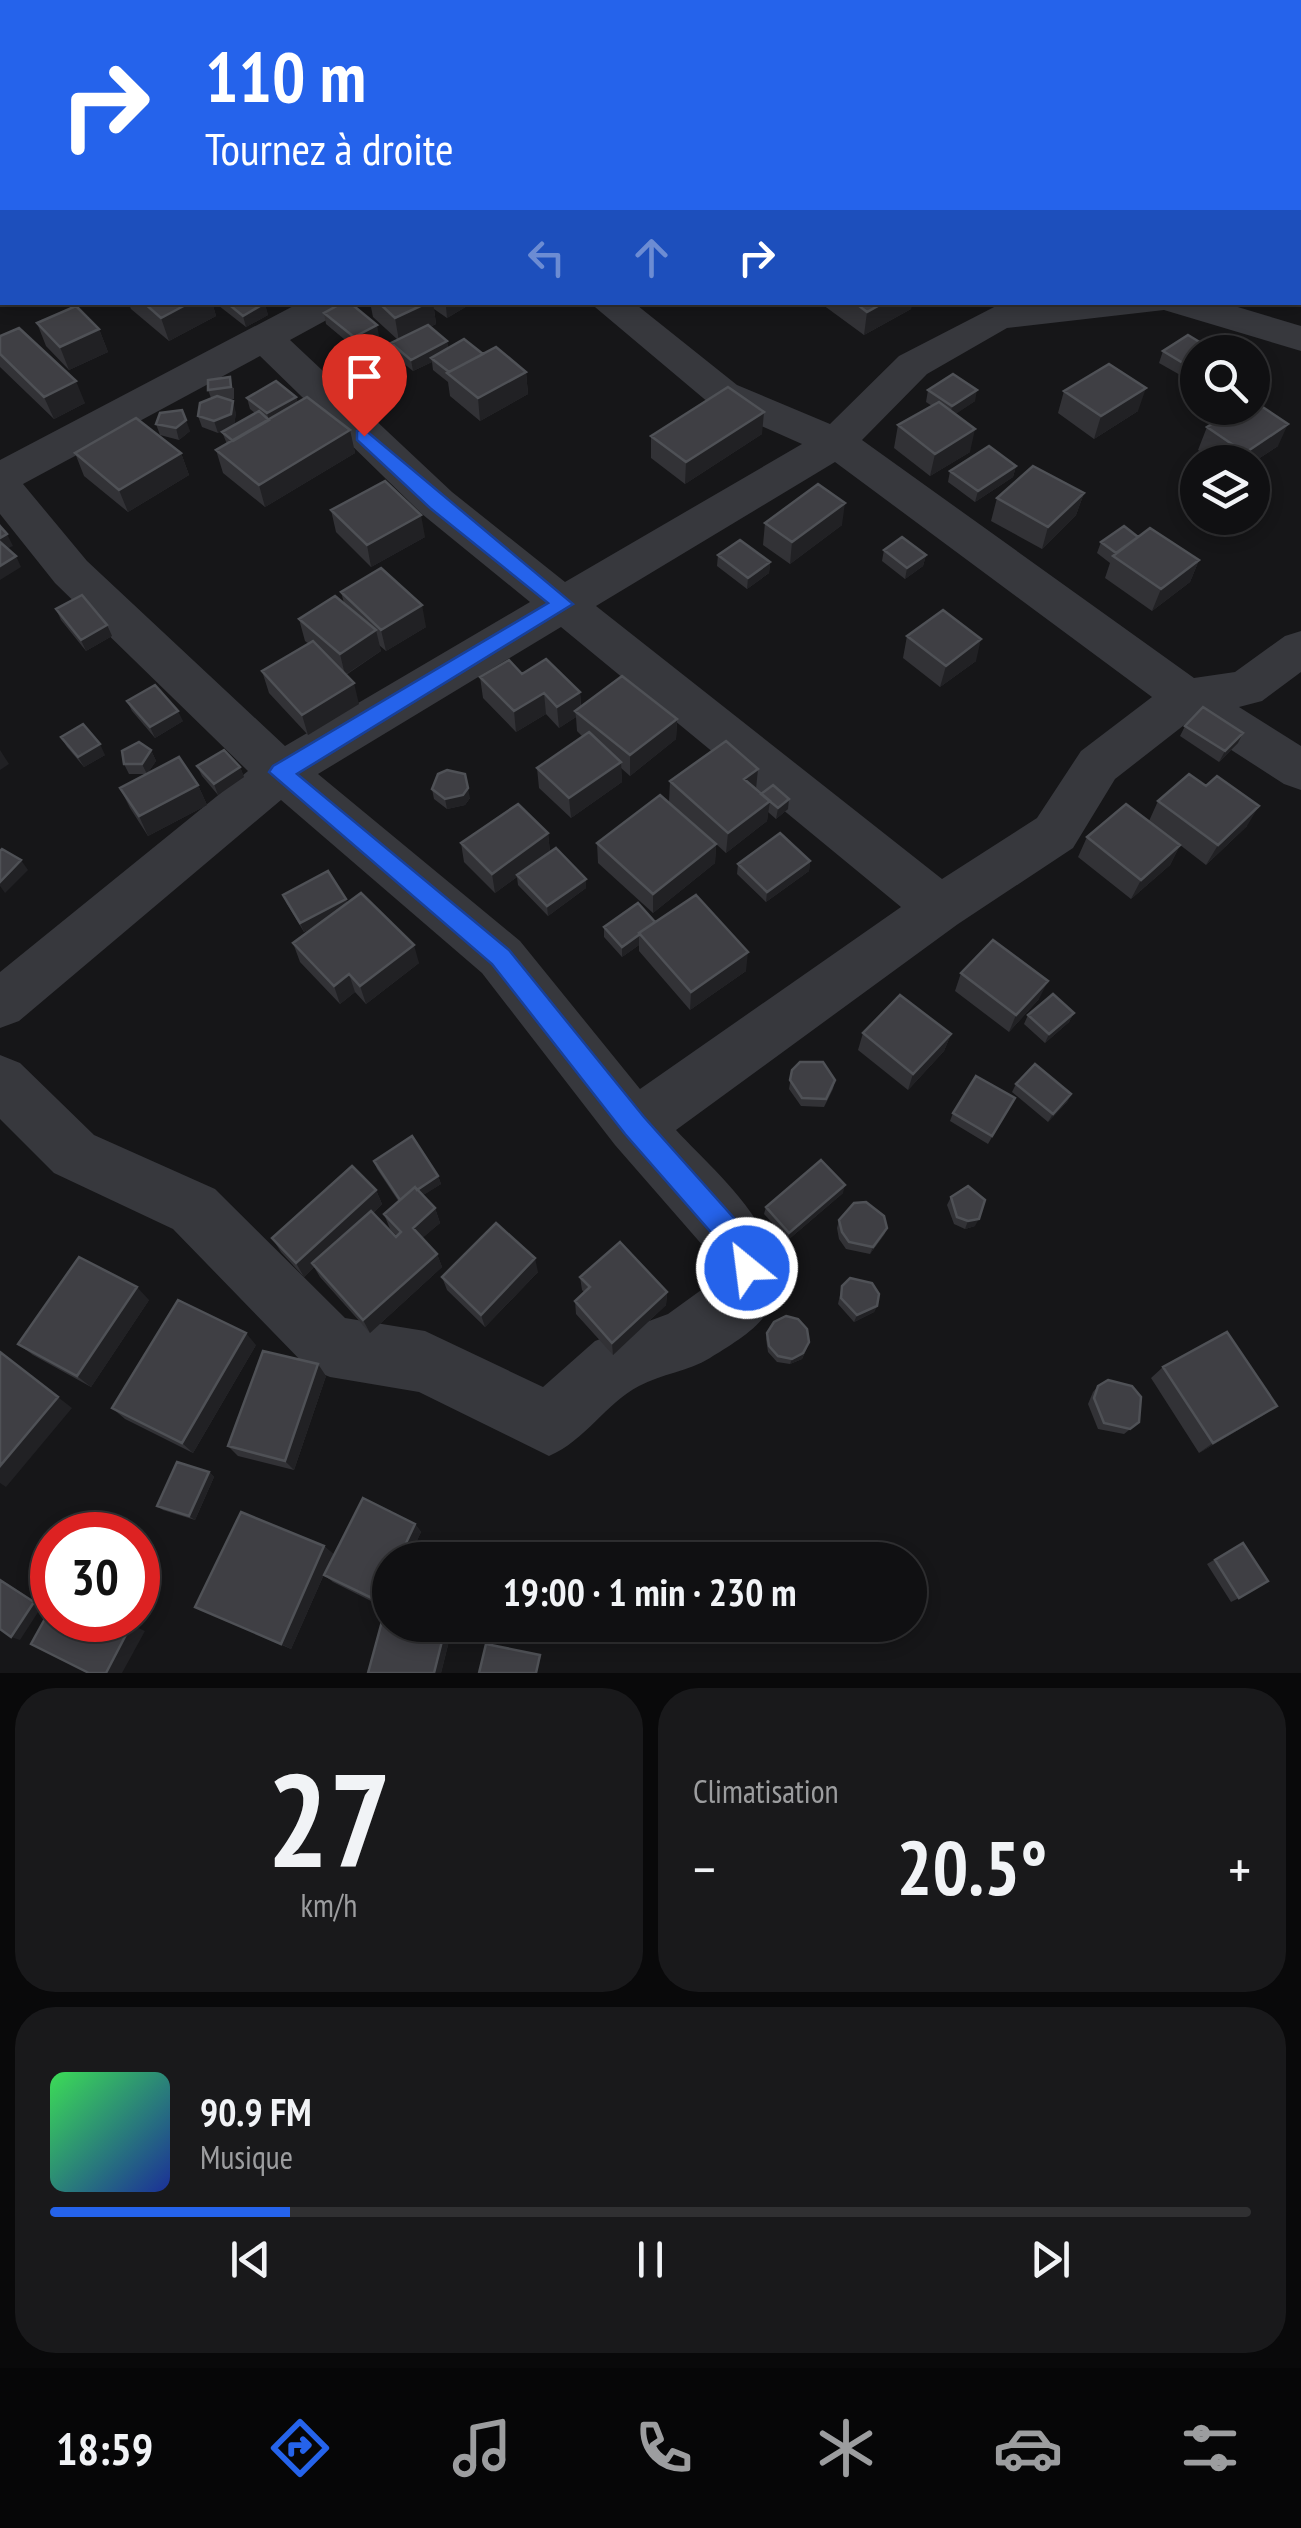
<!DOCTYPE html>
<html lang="fr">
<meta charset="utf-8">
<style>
:root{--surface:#101012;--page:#19191b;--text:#f1f3f6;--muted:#9c9d9f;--line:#303032;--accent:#2563eb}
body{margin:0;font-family:"PT Sans Narrow",sans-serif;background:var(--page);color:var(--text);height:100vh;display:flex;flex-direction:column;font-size:38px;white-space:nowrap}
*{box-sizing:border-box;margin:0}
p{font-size:32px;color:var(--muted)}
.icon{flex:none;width:55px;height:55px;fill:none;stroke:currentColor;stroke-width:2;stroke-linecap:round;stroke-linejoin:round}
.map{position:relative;height:1673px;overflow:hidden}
.sheet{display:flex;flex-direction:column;gap:15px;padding:15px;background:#09090a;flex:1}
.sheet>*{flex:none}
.banner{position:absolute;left:0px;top:0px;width:1302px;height:305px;box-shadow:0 5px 15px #0003,0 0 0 2px var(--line);background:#2563eb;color:#fff;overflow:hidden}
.tools{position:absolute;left:1180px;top:335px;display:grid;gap:20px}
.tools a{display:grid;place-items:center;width:90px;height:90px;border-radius:50%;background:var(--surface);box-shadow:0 5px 15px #0003,0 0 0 2px var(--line);font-size:50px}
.speed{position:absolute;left:30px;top:1512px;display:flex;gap:20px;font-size:50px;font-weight:700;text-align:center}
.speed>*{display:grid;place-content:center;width:130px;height:130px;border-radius:50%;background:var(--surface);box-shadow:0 5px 15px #0003,0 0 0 2px var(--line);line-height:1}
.speed .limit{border:15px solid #d22;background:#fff;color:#111}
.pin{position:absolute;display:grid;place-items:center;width:85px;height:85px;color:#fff;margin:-102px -42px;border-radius:50% 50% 50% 0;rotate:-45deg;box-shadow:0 0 10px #0007}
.pin .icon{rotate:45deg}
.me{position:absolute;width:110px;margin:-55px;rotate:331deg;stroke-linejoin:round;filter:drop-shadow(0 0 8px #0008)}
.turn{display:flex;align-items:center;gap:35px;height:210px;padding:0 40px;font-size:45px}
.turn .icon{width:130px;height:130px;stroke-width:2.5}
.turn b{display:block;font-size:70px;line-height:85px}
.lanes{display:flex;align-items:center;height:95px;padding:0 40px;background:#0003;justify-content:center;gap:50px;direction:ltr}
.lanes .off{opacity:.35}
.big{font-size:75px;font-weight:600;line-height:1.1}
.sheet .tile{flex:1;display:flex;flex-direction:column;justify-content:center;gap:15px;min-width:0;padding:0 35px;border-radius:40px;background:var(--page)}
.sheet .dial{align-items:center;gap:0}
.dial b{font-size:130px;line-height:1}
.song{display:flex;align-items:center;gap:30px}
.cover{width:120px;height:120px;border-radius:15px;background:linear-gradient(135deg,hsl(130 70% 55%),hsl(230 70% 35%))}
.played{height:10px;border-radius:5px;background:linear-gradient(90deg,var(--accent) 20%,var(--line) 20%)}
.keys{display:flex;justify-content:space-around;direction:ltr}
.heat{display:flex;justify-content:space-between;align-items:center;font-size:55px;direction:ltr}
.sheet .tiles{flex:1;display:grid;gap:15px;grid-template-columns:1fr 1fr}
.tile:last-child{grid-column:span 2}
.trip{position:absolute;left:372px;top:1542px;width:555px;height:100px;border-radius:50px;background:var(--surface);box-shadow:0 5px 15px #0003,0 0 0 2px var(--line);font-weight:600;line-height:100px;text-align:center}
.tabs{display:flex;height:160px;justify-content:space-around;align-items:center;background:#060607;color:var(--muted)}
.tabs .icon{width:70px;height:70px}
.tabs .selected{color:var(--accent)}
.tabs b{font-size:45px;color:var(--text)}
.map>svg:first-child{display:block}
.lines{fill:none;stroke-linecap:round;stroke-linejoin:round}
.street{fill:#37383d;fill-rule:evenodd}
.wall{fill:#323236}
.shaded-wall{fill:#212124}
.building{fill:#3f3f44;stroke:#4f5156;stroke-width:2.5}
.route{fill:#2563eb;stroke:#184099;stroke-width:2.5}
</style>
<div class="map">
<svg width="1301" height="1673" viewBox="0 0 1301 1673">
<rect width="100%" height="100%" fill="#161618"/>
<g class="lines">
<path class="street" d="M140,0H174L176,2H142Z
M660,0H695L697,2H662Z
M0,72L2,73V94L0,93Z
M301,302H351L345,310L290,340L452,492L565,582L802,444L709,403L589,302H633L737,385L830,424L899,356L998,305L1221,302L1301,326V351L1164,310L1007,328L927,374L862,440L1194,678L1235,672L1285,636L1301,631V672L1262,701L1239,707L1301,746V790L1284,784L1188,722L1115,779L1073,848L958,924L676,1130C717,1175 807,1246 765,1315C755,1331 726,1348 710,1358C689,1371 661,1374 639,1386C605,1404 586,1440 549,1456L419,1392L330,1377L308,1368L173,1229L54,1173L0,1119V1055L20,1063L94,1135L215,1189L345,1318L425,1331L543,1387L595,1341L668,1314L715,1280L717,1269L711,1255L615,1145L482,973L281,800L19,1021L0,1028V972L248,771L55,583L0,514V460ZM260,356L422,514L530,602L285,746L87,561L23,484ZM835,462L1152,697L1081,751L1037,818L942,879L596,606ZM561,627L901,907L640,1089L520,941L318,774Z"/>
</g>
<path class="wall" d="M0,0L2,2V29L0,27Z
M128,302H212L216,316L169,341L131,309Z
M214,302H264L268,315L246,327Z
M370,302H474L447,318L434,309L436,324L430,327L447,341L448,349L483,354L526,372L528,394L480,421L450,396L448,382L433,370L432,362L413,371L393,355L391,343L398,340L373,317Z
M819,302H912L911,309L864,335Z
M324,313L379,336L356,349L326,324Z
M37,323L99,329L108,352L69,370L46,346Z
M1188,335L1198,374L1189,380L1159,363L1163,351Z
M0,336L85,403L54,419L0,367Z
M208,380L234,388V399L228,400L236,413L234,425L255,413L250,409L247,398L296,397L298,403L350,430L355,453L265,507L223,473L216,450L227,444L222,432L234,425L218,433L202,427L198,416L211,398L208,390Z
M928,390L975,401L955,414L970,452L930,476L894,448L898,425L932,406L926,402Z
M1064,391L1138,411L1094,439L1058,413Z
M1228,408H1252L1278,446L1252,463L1217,462L1198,450L1207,427L1225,416Z
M156,424L190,431L179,440L160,435Z
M762,434L685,484L651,458V436Z
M75,453H181L189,475L128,512L84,476Z
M1016,466L1013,477L975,502L948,482L950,471Z
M1084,493L1076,515L1042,549L991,521L997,498Z
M331,510L425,537L371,567L336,532Z
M765,523L842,525L790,564L763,545Z
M1138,537L1199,560L1190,582L1152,611L1105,578L1110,563L1097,553L1101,542Z
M884,550L926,555L923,566L905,579L882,561Z
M718,555L770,562L769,573L747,589L717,566Z
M341,592L426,627L386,651L379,645L381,651L346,675L359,704L308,735L269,693L262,671L309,644L305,641L299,619L344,603Z
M56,609L107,625L112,636L86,651L61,620Z
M907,636L976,661L940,687L903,658Z
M522,674L580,692L581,706L677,719L676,739L630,776L621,768L622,782L571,818L539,788L537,768L583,737L577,731L576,717L559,728L546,714L516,732L483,698L480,677Z
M127,701L183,721L155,738L132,711Z
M1185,726L1238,743L1219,762L1180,736Z
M61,737L105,755L84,767L67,747Z
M151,750L156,761L147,774L198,785L207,805L148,836L130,808L120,788L147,774H129L124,764Z
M197,766L240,767L244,777L218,795L202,776Z
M670,781L756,789L788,809L776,819L768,812L767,821L726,853L716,844L715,863L653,913L598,863L597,843L714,842L669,802Z
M432,789L470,798L465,805L447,809L434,799Z
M1158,801L1247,826L1206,865L1149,821Z
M548,833L550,852L586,879V888L548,916L518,885L517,877L495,893L464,862L461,843Z
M1087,837L1180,845L1170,865L1131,899L1078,857Z
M810,861L809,871L766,902L737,874L738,864Z
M283,895L346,899L347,903L419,963L366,1004L355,992L340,1004L300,962L293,943L319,924L304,932L287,904Z
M655,922L746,971L690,1010L639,951V945L622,957L604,937V927Z
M961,973L1039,999L1009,1032L955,991Z
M1074,1013L1069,1022L1045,1043L1024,1024L1028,1015Z
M863,1033L951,1034L944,1051L908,1090L858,1050Z
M792,1070L835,1080L833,1089L824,1107L801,1106L789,1089Z
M1016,1084L1071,1094L1067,1102L1048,1122L1012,1092Z
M1015,1098L988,1144L950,1121L953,1113Z
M374,1161L438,1176L441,1184L423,1195L435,1208L440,1223L422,1238L437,1254L442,1267L370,1333L320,1277L314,1267L304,1277L281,1252L272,1238L376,1190L382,1204L373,1213L396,1237L397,1236L390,1229L384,1214L399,1202L377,1169Z
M843,1193L788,1240L764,1214L766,1207Z
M951,1197L975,1226L965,1229L954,1224L947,1205Z
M839,1220L887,1228L884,1235L870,1254L846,1249L839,1239L837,1228Z
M538,1272L485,1327L447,1290L442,1277Z
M580,1277L667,1292L666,1305L613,1355L576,1314L575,1301L585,1293L582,1290Z
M842,1286L877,1306L874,1312L854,1322L838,1304Z
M149,1300L91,1387L33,1355L18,1344Z
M767,1333L807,1348L802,1359L790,1364L777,1362L768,1352L766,1339Z
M256,1345L193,1453L125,1419L112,1408Z
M1163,1367L1277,1406L1262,1416L1199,1453L1151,1378Z
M326,1376L294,1470L238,1456L228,1446Z
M1098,1386L1139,1422L1124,1434L1098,1429L1088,1404L1093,1392Z
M209,1472L214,1477L195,1520L163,1510L157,1506Z
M415,1524L421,1532L387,1603L390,1625H453L441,1673H368L385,1608L333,1582L324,1575Z
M1243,1543L1239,1598L1231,1602L1207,1564Z
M324,1546L333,1554L291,1649L195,1607Z"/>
<path class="shaded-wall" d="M191,302H212L216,316L169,341L161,318Z
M429,302H433L436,324L399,341L395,318Z
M453,302H474L447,318L446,307Z
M885,302H912L911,309L864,335L867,312Z
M265,303L268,315L246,327L243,316Z
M377,325L379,336L356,349L354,337Z
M99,329L108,352L69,370L60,347Z
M447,341L448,353L431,358L432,362L413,371L411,360Z
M1198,366V374L1189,380L1193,369Z
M526,372L528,394L480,421L478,398Z
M76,381L85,403L54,419L44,397Z
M1146,388L1138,411L1094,439L1101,416Z
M977,390L975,401L950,418L952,406Z
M296,397L299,408L270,425L267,413Z
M233,401L236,413L234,425L218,433L214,421Z
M764,412L762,434L685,484L686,462Z
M186,420L190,431L179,440L176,428Z
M1288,424L1278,446L1252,463L1240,462L1245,453Z
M975,429L970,452L930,476L935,454Z
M350,430L355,453L265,507L259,485Z
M181,453L189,475L128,512L119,490Z
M1016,466L1013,477L975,502L978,491Z
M1084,493L1076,515L1042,549L1048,527Z
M845,503L842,525L790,564L792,542Z
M421,515L425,537L371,567L367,545Z
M7,534L13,546L0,552V538Z
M926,555L923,566L905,579L907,568Z
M16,556L21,567L0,580V566Z
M1199,560L1190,582L1152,611L1161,589Z
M770,562L769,573L747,589L748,578Z
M422,605L426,627L386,651L381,630Z
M107,625L112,636L86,651L81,640Z
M376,630L381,651L345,675L340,654Z
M981,639L976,661L940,687L946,666Z
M354,683L359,704L308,735L302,715Z
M580,692L581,713L575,711L576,717L559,728L557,707Z
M544,693L546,714L516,732L514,711Z
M178,711L183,721L155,738L150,727Z
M677,719L676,739L630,776V755Z
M1243,733L1238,743L1219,762L1225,751Z
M100,744L105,755L84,767L78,757Z
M0,750L9,764L0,770Z
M151,750L156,761L147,774L142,764Z
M621,762L622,782L571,818L569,798Z
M240,767L244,777L218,795L214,784Z
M758,769L756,789L744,779Z
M198,785L207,805L148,836L139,816Z
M468,788L470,798L465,805L447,809L445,799Z
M789,799L788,809L776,819L778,808Z
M770,801L767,821L726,853L728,833Z
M1259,806L1247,826L1206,865L1218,845Z
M548,833L550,853L495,893L492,874Z
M716,844L715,863L653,913V894Z
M1180,845L1170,865L1131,899L1141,880Z
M21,860L28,870L5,893L0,886V882Z
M810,861L809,871L766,902L767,892Z
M586,879V888L548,916L547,906Z
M346,899L349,908L304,932L300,923Z
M639,935V945L622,957V947Z
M414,945L419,963L366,1004L360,986Z
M748,952L746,971L690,1010L691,992Z
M349,974L355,992L340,1004L334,986Z
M1048,981L1039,999L1009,1032L1016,1015Z
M1074,1013L1069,1022L1045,1043L1049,1034Z
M951,1034L944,1051L908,1090L913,1074Z
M1071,1094L1067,1102L1048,1122L1053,1114Z
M438,1176L441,1184L403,1208L400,1201Z
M845,1185L843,1193L788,1240L789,1233Z
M376,1190L382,1204L315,1267L312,1263L314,1267L304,1277L296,1263Z
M435,1208L440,1223L418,1242L413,1228Z
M979,1219L975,1226L965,1229L968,1221Z
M887,1228L884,1235L870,1254L873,1247Z
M437,1254L442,1267L370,1333L363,1320Z
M535,1258L538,1272L485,1327L481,1315Z
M137,1287L149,1300L91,1387L77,1376Z
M667,1292L666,1305L613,1355L612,1343Z
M877,1306L874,1312L854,1322L857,1315Z
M246,1333L256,1345L193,1453L182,1443Z
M809,1342L802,1359L790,1364L792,1359Z
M0,1352L72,1408L6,1487L0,1483Z
M318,1364L326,1376L294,1470L285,1461Z
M1277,1406L1262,1416L1199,1453L1213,1443Z
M209,1472L214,1477L195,1520L189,1516Z
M415,1524L421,1532L408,1560H398Z
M324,1546L333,1554L291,1649L281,1644Z
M390,1576V1597L385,1608L378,1601Z
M0,1580L8,1584L42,1606L20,1640L11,1637Z
M121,1620L145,1631L122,1673H106Z
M446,1625H453L441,1673H434Z"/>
<path class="building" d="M0,0H36L39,2H2V13L0,11Z
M644,0H663L666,2H638Z
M2,152V172L0,174V153Z
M143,302H191L161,318Z
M226,302H264L265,303L243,316Z
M344,302H349L377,325L354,337L324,313Z
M378,302H429L395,318Z
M854,302H885L867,312Z
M76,306L99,329L60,347L37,323Z
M428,325L447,341L411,360L391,343Z
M19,328L76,381L44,397L0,354V336Z
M1188,335L1216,352H1198V366L1193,369L1163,351Z
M464,339L483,354L449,372L431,358Z
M496,347L526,372L478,398L447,373Z
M1109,364L1146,388L1101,416L1064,391Z
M953,374L977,390L952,406L928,390Z
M230,377L231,387L208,390V380Z
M276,381L296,397L267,413L247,398Z
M728,387L764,412L686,462L651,436Z
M217,396L233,401L231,414L214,421L198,416L200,403Z
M307,397L350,430L259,485L216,450Z
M1252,400L1288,424L1245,453L1207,427L1234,410L1231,408H1252Z
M939,402L975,429L935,454L898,425Z
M182,410L186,420L176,428L156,424L160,413Z
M259,411L269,420L233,441L222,432Z
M136,418L181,453L119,490L75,453Z
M989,446L1016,466L978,491L950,471Z
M1033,466L1084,493L1048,527L997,498Z
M385,481L421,515L367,545L331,510Z
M818,484L845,503L792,542L765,523Z
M0,526L7,534L0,538Z
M1124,526L1138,537L1116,553L1101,542Z
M1150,528L1199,560L1161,589L1113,556Z
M902,537L926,555L907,568L884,550Z
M740,540L770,562L748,578L718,555Z
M0,542L16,556L0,566Z
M381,568L422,605L381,630L341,592Z
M82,595L107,625L81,640L56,609Z
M335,596L376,630L340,654L299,619Z
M943,610L981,639L946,666L907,636Z
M313,641L354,683L302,715L262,671Z
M546,659L580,692L557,707L544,693L514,711L480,677L509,660L522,674Z
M622,676L677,719L630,755L575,711Z
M155,685L178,711L150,727L127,701Z
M1203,707L1243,733L1225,751L1185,726Z
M83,724L100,744L78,757L61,737Z
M589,732L621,762L569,798L537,768Z
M726,741L758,769L744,779L770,801L728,833L670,781Z
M139,742L151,750L142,764H124L122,751Z
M224,750L240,767L214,784L197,766Z
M179,757L198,785L139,816L120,788Z
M447,770L465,774L468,788L463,795L445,799L432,789L438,774Z
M1189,774L1206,786L1217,776L1259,806L1218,845L1158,801Z
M773,785L789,799L778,808L761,794Z
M660,795L716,844L653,894L597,843Z
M518,804L548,833L492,874L461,843Z
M1126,804L1180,845L1141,880L1087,837Z
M780,833L810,861L767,892L738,864Z
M556,848L586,879L547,906L517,875Z
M2,849L21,860L0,882V851Z
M328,871L346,899L300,923L283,895Z
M361,893L414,945L360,986L349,974L334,986L293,943Z
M696,895L748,952L691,992L639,933Z
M638,903L655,922L639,933L640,934L622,947L604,927Z
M993,940L1048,981L1016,1015L961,973Z
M1053,994L1074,1013L1049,1034L1028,1015Z
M900,995L951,1034L913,1074L863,1033Z
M800,1062H823L835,1080L826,1099L802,1098L790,1080L792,1070Z
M1035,1064L1071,1094L1053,1114L1016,1084Z
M976,1076L1015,1098L992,1136L953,1113Z
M412,1136L438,1176L417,1190L415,1187L400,1200L374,1161Z
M821,1160L845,1185L789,1233L766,1207Z
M352,1166L376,1190L296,1263L272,1238Z
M968,1186L985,1200L979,1219L968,1221L957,1217L951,1197Z
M415,1187L435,1208L413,1228L437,1254L363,1320L312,1263L371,1211L396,1237L401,1232L384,1214Z
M866,1202L884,1216L887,1228L873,1247L849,1242L842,1232L839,1220L854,1203Z
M496,1223L535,1258L481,1315L442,1277Z
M620,1242L667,1292L612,1343L575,1301L590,1287L580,1277Z
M79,1257L137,1287L77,1376L18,1344Z
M850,1278L872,1283L879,1294L877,1306L857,1315L841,1298L842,1286Z
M178,1300L246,1333L182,1443L112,1408Z
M786,1316L798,1319L807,1329L809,1342L803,1353L792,1359L778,1356L769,1346L767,1333L774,1322Z
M1227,1332L1277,1406L1213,1443L1163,1367Z
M263,1351L318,1364L285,1461L228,1446Z
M0,1352L58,1397L0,1466Z
M1108,1380L1132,1386L1141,1397L1139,1422L1130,1429L1104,1423L1094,1398L1098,1386Z
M177,1462L209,1472L189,1516L157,1506Z
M363,1498L415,1524L398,1560H390V1576L378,1601L324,1575Z
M241,1512L324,1546L281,1644L195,1607Z
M1243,1543L1268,1581L1239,1598L1215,1560Z
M0,1580L34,1602L11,1637L0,1629Z
M387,1603L390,1604V1625H446L434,1673H368Z
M52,1606V1620H121L131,1625L106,1673H89L31,1644Z
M486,1644L540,1655L536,1673H479Z"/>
<path class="route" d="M364,429L573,604L297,774L509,950L644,1117L741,1226L761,1268L757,1278L747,1282L737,1278L722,1245L625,1134L492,964L269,772L273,766L548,603L430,508L357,440V431Z"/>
</svg>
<div class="tools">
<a><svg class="icon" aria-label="search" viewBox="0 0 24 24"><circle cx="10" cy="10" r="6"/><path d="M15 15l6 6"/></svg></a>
<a><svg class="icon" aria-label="layers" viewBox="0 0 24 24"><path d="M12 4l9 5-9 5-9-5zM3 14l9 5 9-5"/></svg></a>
</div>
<div class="speed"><div class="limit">30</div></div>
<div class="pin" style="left:364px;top:436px;background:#d93025"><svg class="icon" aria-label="arrive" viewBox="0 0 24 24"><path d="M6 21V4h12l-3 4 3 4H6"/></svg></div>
<svg class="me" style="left:747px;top:1268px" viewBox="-20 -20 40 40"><circle r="17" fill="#2563eb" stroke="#fff" stroke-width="3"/><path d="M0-11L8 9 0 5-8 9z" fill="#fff"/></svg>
<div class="trip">19:00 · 1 min · 230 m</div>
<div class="banner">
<div class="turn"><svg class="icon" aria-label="right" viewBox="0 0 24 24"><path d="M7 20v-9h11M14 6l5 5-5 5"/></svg><div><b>110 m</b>Tournez à droite</div></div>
<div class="lanes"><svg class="icon off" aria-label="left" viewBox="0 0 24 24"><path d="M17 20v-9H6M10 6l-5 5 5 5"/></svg><svg class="icon off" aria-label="ahead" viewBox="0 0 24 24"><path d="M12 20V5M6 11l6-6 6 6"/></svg><svg class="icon" aria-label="right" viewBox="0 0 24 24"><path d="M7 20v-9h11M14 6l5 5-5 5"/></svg></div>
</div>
</div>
<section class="sheet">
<div class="tiles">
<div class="tile dial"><b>27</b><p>km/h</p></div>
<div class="tile"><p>Climatisation</p>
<div class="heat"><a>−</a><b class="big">20.5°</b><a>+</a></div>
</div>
<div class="tile">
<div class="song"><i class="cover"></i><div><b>90.9 FM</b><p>Musique</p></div></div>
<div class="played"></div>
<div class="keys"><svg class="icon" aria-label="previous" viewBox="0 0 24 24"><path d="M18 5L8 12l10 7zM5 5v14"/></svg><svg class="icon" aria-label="pause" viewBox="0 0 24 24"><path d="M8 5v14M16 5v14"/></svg><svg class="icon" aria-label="next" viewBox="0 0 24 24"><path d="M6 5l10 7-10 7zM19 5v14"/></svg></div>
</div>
</div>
</section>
<nav class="tabs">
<b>18:59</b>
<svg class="icon selected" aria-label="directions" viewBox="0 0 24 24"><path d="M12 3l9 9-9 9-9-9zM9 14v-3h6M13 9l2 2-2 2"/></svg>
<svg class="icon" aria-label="music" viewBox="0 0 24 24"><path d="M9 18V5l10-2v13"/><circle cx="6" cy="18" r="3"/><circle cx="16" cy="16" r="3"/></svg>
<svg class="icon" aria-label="phone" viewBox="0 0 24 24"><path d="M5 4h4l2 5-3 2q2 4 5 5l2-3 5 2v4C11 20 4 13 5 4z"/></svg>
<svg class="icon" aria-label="climate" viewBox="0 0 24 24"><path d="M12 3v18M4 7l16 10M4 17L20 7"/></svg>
<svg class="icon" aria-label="car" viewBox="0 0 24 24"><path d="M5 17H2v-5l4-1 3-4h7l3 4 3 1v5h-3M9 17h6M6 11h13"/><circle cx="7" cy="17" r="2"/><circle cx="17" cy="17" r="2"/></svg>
<svg class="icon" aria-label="filters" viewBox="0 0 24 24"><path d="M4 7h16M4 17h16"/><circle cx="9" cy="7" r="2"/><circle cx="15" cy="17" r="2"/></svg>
</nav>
